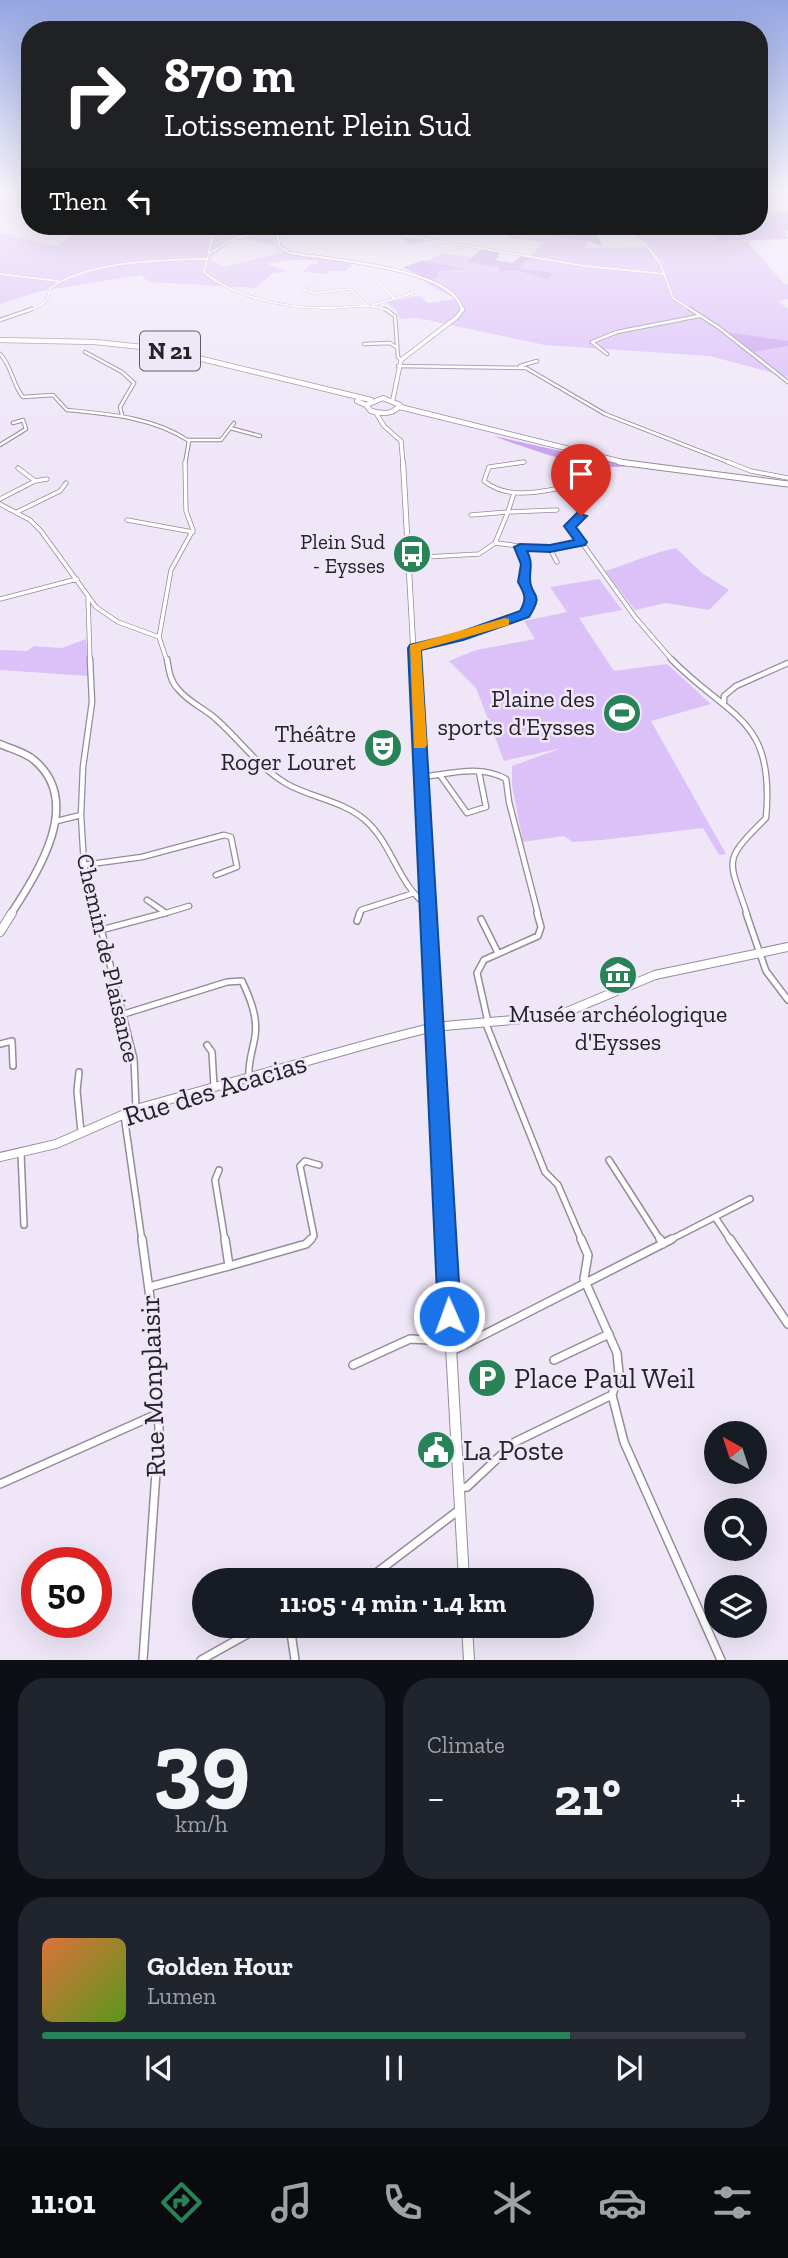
<!DOCTYPE html>
<meta charset="utf-8">
<style>
:root{--surface:#171b24;--page:#20242c;--text:#f1f3f6;--muted:#9ea1a6;--line:#363941;--accent:#298358}
body{margin:0;font-family:"Zilla Slab",serif;background:var(--page);color:var(--text);height:100vh;display:flex;flex-direction:column;font-size:26px;white-space:nowrap}
*{box-sizing:border-box;margin:0}
p{font-size:23px;color:var(--muted)}
.icon{flex:none;width:38px;height:38px;fill:none;stroke:currentColor;stroke-width:2;stroke-linecap:round;stroke-linejoin:round}
.map{position:relative;height:1660px;overflow:hidden}
.side{display:flex;flex-direction:column;gap:18px;padding:18px;background:#0d0f14;flex:1}
.side>*{flex:none}
.banner{position:absolute;left:21px;top:21px;width:747px;height:214px;border-radius:28px;box-shadow:0 7px 28px #0002;background:#202124;color:#fff;overflow:hidden}
.needle{width:46px;rotate:321deg}
.tools{position:absolute;left:704px;top:1421px;display:grid;gap:14px}
.tools a{display:grid;place-items:center;width:63px;height:63px;border-radius:50%;background:var(--surface);box-shadow:0 7px 28px #0002;font-size:35px}
.speed{position:absolute;left:21px;top:1547px;display:flex;gap:14px;font-size:35px;font-weight:700;text-align:center}
.speed>*{display:grid;place-content:center;width:91px;height:91px;border-radius:50%;background:var(--surface);box-shadow:0 7px 28px #0002;line-height:1}
.speed .limit{border:10px solid #d22;background:#fff;color:#111}
.pin{position:absolute;display:grid;place-items:center;width:60px;height:60px;color:#fff;margin:-72px -30px;border-radius:50% 50% 50% 0;rotate:-45deg;box-shadow:0 0 7px #0007}
.pin .icon{rotate:45deg}
.me{position:absolute;width:77px;margin:-38px;rotate:358deg;stroke-linejoin:round;filter:drop-shadow(0 0 5px #0008)}
.turn{display:flex;align-items:center;gap:24px;height:147px;padding:0 28px;font-size:32px}
.turn .icon{width:91px;height:91px;stroke-width:2.5}
.turn b{display:block;font-size:49px;line-height:60px}
.then{display:flex;align-items:center;height:66px;padding:0 28px;background:#0003;gap:14px;font-size:26px}
.big{font-size:52px;font-weight:800;line-height:1.1}
.side .widget{flex:1;display:flex;flex-direction:column;justify-content:center;gap:10px;min-width:0;padding:0 24px;border-radius:28px;background:var(--page)}
.side .dial{align-items:center;gap:0}
.dial b{font-size:91px;line-height:1}
.song{display:flex;align-items:center;gap:21px}
.cover{width:84px;height:84px;border-radius:10px;background:linear-gradient(135deg,hsl(20 70% 55%),hsl(90 70% 35%))}
.played{height:7px;border-radius:4px;background:linear-gradient(90deg,var(--accent) 75%,var(--line) 75%)}
.keys{display:flex;justify-content:space-around;direction:ltr}
.heat{display:flex;justify-content:space-between;align-items:center;font-size:38px;direction:ltr}
.side .tiles{flex:1;display:grid;gap:18px;grid-template-columns:1fr 1fr}
.widget:last-child{grid-column:span 2}
.trip{position:absolute;left:192px;top:1568px;width:402px;height:70px;border-radius:35px;background:var(--surface);box-shadow:0 7px 28px #0002;font-weight:800;line-height:70px;text-align:center}
.tab-bar{display:flex;height:112px;justify-content:space-around;align-items:center;background:#090b0e;color:var(--muted)}
.tab-bar .icon{width:49px;height:49px}
.tab-bar .active{color:var(--accent)}
.tab-bar b{font-size:32px;color:var(--text)}
.map>svg:first-child{display:block}
.green{fill:#dcc1f9}
.forest{fill:#cba4f1}
.lines{fill:none;stroke-linecap:round;stroke-linejoin:round}
.street-far5-casing{stroke:#938c9b;stroke-width:2.5}
.street-far4-casing{stroke:#938c9b;stroke-width:4.5}
.street-far3-casing{stroke:#938c9b;stroke-width:5}
.street-far2-casing{stroke:#938c9b;stroke-width:7}
.street-far1-casing{stroke:#938c9b;stroke-width:8}
.street-casing{stroke:#938c9b;stroke-width:10}
.secondary-far5-casing{stroke:#938c9b;stroke-width:3.5}
.secondary-far4-casing{stroke:#938c9b;stroke-width:5}
.secondary-far3-casing{stroke:#938c9b;stroke-width:6}
.secondary-far2-casing{stroke:#938c9b;stroke-width:9}
.secondary-far1-casing{stroke:#938c9b;stroke-width:10}
.secondary-casing{stroke:#938c9b;stroke-width:12}
.primary-far1-casing{stroke:#938c9b;stroke-width:6}
.primary-casing{stroke:#938c9b;stroke-width:7}
.street-far5{stroke:#fff;stroke-width:2}
.street-far4{stroke:#fff;stroke-width:2.5}
.street-far3{stroke:#fff;stroke-width:3.5}
.street-far2{stroke:#fff;stroke-width:4.5}
.street-far1{stroke:#fff;stroke-width:5}
.street{stroke:#fff;stroke-width:7}
.secondary-far5{stroke:#fff;stroke-width:2.5}
.secondary-far4{stroke:#fff;stroke-width:3.5}
.secondary-far3{stroke:#fff;stroke-width:4.5}
.secondary-far2{stroke:#fff;stroke-width:6}
.secondary-far1{stroke:#fff;stroke-width:8}
.secondary{stroke:#fff;stroke-width:10}
.primary-far1{stroke:#fff;stroke-width:4.5}
.primary{stroke:#fff;stroke-width:5}
.route{fill:#1a73e8;stroke:#114b97;stroke-width:2}
.slow{fill:#f59e0b}
.labels{text-anchor:middle;stroke-width:5;stroke-linejoin:round;paint-order:stroke}
.far-poi-label{font-size:21px;fill:#252228;stroke:#efe7f8;text-anchor:end}
.shield{fill:#efe7f8;stroke:#625d66;stroke-width:2}
.shield-label{font-size:23px;font-weight:bold;fill:#252228}
.poi-label{font-size:24px;fill:#252228;stroke:#efe7f8;text-anchor:end}
.street-label{font-size:24px;fill:#252228;stroke:#efe7f8}
.near-street-label{font-size:28px;fill:#252228;stroke:#efe7f8}
.near-poi-label{font-size:28px;fill:#252228;stroke:#efe7f8;text-anchor:start}
</style>
<div class="map">
<svg width="788" height="1660" viewBox="0 0 788 1660">
<rect width="100%" height="100%" fill="#efe7f8"/>
<path class="green" d="M760,224L766,226L715,228L717,241H747L785,285L788,284V299L778,301L788,309V377L710,356L545,345L418,318L400,319L396,310L386,302L419,296L428,303L456,299L424,282L439,277L438,271L458,268L427,261L444,253L472,257L467,262L500,269L534,270L520,268L544,242L509,238L510,236L507,235L521,234L528,229L552,232L550,237L588,241L584,248L650,247L623,226H760Z
M87,226H291L274,245C238,238 237,234 209,259L224,267L284,252L353,260L355,263H350L352,266L345,271H325L329,274L303,272L310,264H318V260H287L267,264L290,272L273,273L256,288L149,282L141,275L41,291L0,304V233L57,246Z
M318,226H432L424,234L432,238L422,243L407,244L403,238L420,237L407,231L371,229L382,234L349,228L325,231Z
M676,548L702,573L729,590L709,610L666,603L635,610L605,571C629,564 651,553 676,548Z
M599,579L622,610L579,618L614,671L667,664L711,704L651,721L726,854L719,855L703,828L602,840L573,842L564,836L523,842L512,785V766L562,748L504,761L476,688L449,661L476,650L535,639L524,621L567,612L550,587Z
M86,639L89,676L0,670V650L27,651L34,646L62,648Z"/>
<path class="forest" d="M760,210L788,212V230L785,231L788,239L717,241L714,227L763,226L760,224Z
M607,226L598,236L603,246L588,241L550,237L551,232L528,229L522,234L502,233L509,227Z
M482,249L500,253L496,260L512,263L521,256L530,258L520,268L554,273L548,279L515,270L499,272V268L466,262Z
M421,261H427L464,269L438,271L439,277L429,280L403,267Z
M725,332L788,341V346L751,352Z
M494,436L627,466C592,472 528,449 494,436Z"/>
<g class="lines">
<defs>
<path id="street-far5" d="M760,199L788,196
M215,226L204,272C234,298 290,309 329,308C350,308 370,302 389,311
M349,226L585,266L665,274
M621,226L644,243L659,261L673,298L693,311
M208,254L235,238L306,226
M0,274L58,281
M376,279L395,300
M319,280L303,290L314,293L350,289L367,305
M373,305L413,293L409,284
M27,311C41,306 48,304 50,288C89,261 159,260 206,259"/>
<path id="street-far4" d="M385,309L395,316L398,357L401,360
M690,309L718,327L788,382
M0,320L32,309
M364,344L390,343L396,347
M85,352L122,372L134,383L120,407L122,415
M0,354C12,366 12,384 23,397L53,395L67,410C109,414 153,417 189,441L185,464
M607,354L592,342L617,332L699,316
M398,366L526,368L605,414L733,464
M520,366L537,361
M230,428L260,436
M188,440H221L234,423
M0,445L26,429L23,420L13,423
M511,464L524,462"/>
<path id="street-far3" d="M524,462L489,467L484,481C508,500 538,492 566,487
M728,462L751,471L788,478
M18,468L35,481
M560,477L583,511L570,526L635,617L673,661
M0,499L35,481L47,479
M0,504L30,520L41,531L96,607L118,622L159,637
M17,512L60,491L66,483
M471,515L508,512L514,493
M127,520L193,532
M496,543L541,549L581,542
M550,549L557,562
M408,558L479,554L495,543L508,512L557,510
M88,598L90,661
M0,599L77,579
M159,637L171,570L193,530L186,511L185,462
M159,637L167,661
M414,648L458,637L525,614L532,595L524,582L527,564L520,547"/>
<path id="street-far2" d="M90,659L92,702L83,767L81,815L84,865L97,914
M167,659C169,670 170,681 178,689C188,702 204,708 216,719C240,740 259,768 287,784C312,798 343,801 365,820C393,844 397,884 428,906
M671,659C731,720 775,717 766,818C722,862 728,857 747,914
M724,702V696L736,686L788,663
M440,775L467,813L486,807L479,772
M421,777C449,774 480,764 506,779L509,802L538,914
M57,821L81,815
M84,865L142,857L224,835L231,837L237,867L216,875
M147,900L166,913L161,914
M166,913L189,906
M359,914L361,910L414,893"/>
<path id="street-far1" d="M97,913L134,1059L136,1108
M746,913L766,971L788,1000
M481,919L498,953
M357,921L360,913
M101,930L165,913
M124,1014L227,982L242,981C250,998 258,1017 255,1036C253,1050 248,1061 249,1076
M488,1022L477,973L484,960L538,936L541,927L537,913
M486,1024L545,1172L558,1185L582,1241
M0,1044L12,1041L13,1066
M207,1045L212,1052L214,1087
M79,1072L77,1091L81,1132
M124,1115L142,1241
M21,1153L24,1225
M609,1160L661,1241
M219,1170L215,1180L225,1241
M715,1217L731,1241
M309,1241L314,1236L300,1166L305,1161L319,1165
M668,1241L750,1199"/>
<path id="street" d="M142,1239L155,1334L159,1429L143,1660
M660,1239L663,1244
M730,1239L788,1324
M229,1266L306,1244L311,1239
M149,1287L229,1266L225,1239
M452,1351L672,1239
M554,1360L609,1334
M353,1365L410,1339L450,1341
M612,1395L624,1442L721,1660
M0,1484L157,1414
M458,1488L467,1487L515,1442L612,1395L619,1373L617,1353L584,1279L588,1255L581,1239
M367,1580L459,1510
M290,1626L295,1660
M201,1660L262,1626"/>
<path id="secondary-far5" d="M269,226L278,237L279,246L290,253C325,259 458,268 462,311"/>
<path id="secondary-far4" d="M393,399L401,360L457,317L463,309
M376,413L384,426L401,441L403,464"/>
<path id="secondary-far3" d="M403,462L414,661"/>
<path id="secondary-far2" d="M414,659L428,914
M0,744C11,749 25,752 34,760C84,802 38,872 11,914"/>
<path id="secondary-far1" d="M428,913L446,1241
M0,932L12,913
M0,1157L56,1144L136,1109L379,1041L433,1027L557,1016L655,975L788,947"/>
<path id="secondary" d="M445,1239L464,1580
M467,1626L469,1660"/>
<path id="primary-far1" d="M0,340L95,342L161,349L371,400
M383,398L400,405C393,415 382,414 371,411L366,405Z
M357,401L366,405
M400,407L630,464"/>
<path id="primary" d="M619,462L788,484"/>
</defs>
<use href="#street-far5" class="street-far5-casing"/>
<use href="#street-far4" class="street-far4-casing"/>
<use href="#street-far3" class="street-far3-casing"/>
<use href="#street-far2" class="street-far2-casing"/>
<use href="#street-far1" class="street-far1-casing"/>
<use href="#street" class="street-casing"/>
<use href="#secondary-far5" class="secondary-far5-casing"/>
<use href="#secondary-far4" class="secondary-far4-casing"/>
<use href="#secondary-far3" class="secondary-far3-casing"/>
<use href="#secondary-far2" class="secondary-far2-casing"/>
<use href="#secondary-far1" class="secondary-far1-casing"/>
<use href="#secondary" class="secondary-casing"/>
<use href="#primary-far1" class="primary-far1-casing"/>
<use href="#primary" class="primary-casing"/>
<use href="#street-far5" class="street-far5"/>
<use href="#street-far4" class="street-far4"/>
<use href="#street-far3" class="street-far3"/>
<use href="#street-far2" class="street-far2"/>
<use href="#street-far1" class="street-far1"/>
<use href="#street" class="street"/>
<use href="#secondary-far5" class="secondary-far5"/>
<use href="#secondary-far4" class="secondary-far4"/>
<use href="#secondary-far3" class="secondary-far3"/>
<use href="#secondary-far2" class="secondary-far2"/>
<use href="#secondary-far1" class="secondary-far1"/>
<use href="#secondary" class="secondary"/>
<use href="#primary-far1" class="primary-far1"/>
<use href="#primary" class="primary"/>
</g>
<linearGradient id="sky" x2="0" y2="1"><stop stop-color="#93a5e2"/><stop offset="0.45" stop-color="#f8f4fc"/><stop offset="1" stop-color="#f8f4fc" stop-opacity="0"/></linearGradient>
<rect width="788" height="423" fill="url(#sky)"/>
<path class="route" d="M577,513L587,516L576,527L587,542L585,545L550,552L527,551C533,563 530,567 530,579C531,599 545,591 529,617L463,640L421,650L461,1316L458,1324L449,1328L441,1324L438,1316L408,648L410,645L455,634L520,611C527,599 525,594 518,582L521,564L514,547L520,544L550,545L574,540L564,526Z"/>
<path class="slow" d="M505,618L509,619V625L421,650L427,745L425,748H414L410,645Z"/>
<defs>
<symbol id="bus-disc" viewBox="-11 -11 22 22"><circle r="9.5" fill="#298358" stroke="#efe7f8"/><path d="M-5-6H5V4H4V6H2V4H-2V6H-4V4H-5ZM-3.5-4V0h7V-4ZM-3.5 1.2v1.5H-2V1.2ZM2 1.2v1.5H3.5V1.2Z" fill="#fff"/></symbol>
<symbol id="stadium-disc" viewBox="-11 -11 22 22"><circle r="9.5" fill="#298358" stroke="#efe7f8"/><path d="M0-5a6.5 5 0 1 0 0 10a6.5 5 0 1 0 0-10ZM-3.5-1.8h7v3.6h-7Z" fill="#fff"/></symbol>
<symbol id="theatre-disc" viewBox="-11 -11 22 22"><circle r="9.5" fill="#298358" stroke="#efe7f8"/><path d="M-5-5.5Q0-4 5-5.5V0Q5 5 0 6Q-5 5-5 0ZM-3.3-2.5H-1v1.5H-3.3ZM1-2.5H3.3v1.5H1ZM-2.8 1Q0 5.5 2.8 1Z" fill="#fff"/></symbol>
<symbol id="museum-disc" viewBox="-11 -11 22 22"><circle r="9.5" fill="#298358" stroke="#efe7f8"/><path d="M0-6L6-3V-2H-6V-3ZM-5-1h2V3h-2ZM-1-1h2V3h-2ZM3-1h2V3H3ZM-6 4H6V6H-6Z" fill="#fff"/></symbol>
<symbol id="parking-disc" viewBox="-11 -11 22 22"><circle r="9.5" fill="#298358" stroke="#efe7f8"/><path d="M-3.5-5.5H1a3.5 3.5 0 0 1 0 7H-1V5.5H-3.5ZM-1-3.4V-.6H.8a1.4 1.4 0 0 0 0-2.8Z" fill="#fff"/></symbol>
<symbol id="civic-disc" viewBox="-11 -11 22 22"><circle r="9.5" fill="#298358" stroke="#efe7f8"/><path d="M-.6-6.5H3V-4.5H.6V-3L4-1V1h2V6H-6V1h2V-1L-.6-3ZM-1.2 2.5V6h2.4V2.5Z" fill="#fff"/></symbol>
</defs>
<g fill-rule="evenodd">
<use href="#bus-disc" x="390" y="532" width="44" height="44"/>
<use href="#stadium-disc" x="600" y="691" width="44" height="44"/>
<use href="#theatre-disc" x="361" y="726" width="44" height="44"/>
<use href="#museum-disc" x="596" y="953" width="44" height="44"/>
<use href="#parking-disc" x="465" y="1356" width="44" height="44"/>
<use href="#civic-disc" x="414" y="1428" width="44" height="44"/>
</g>
<g class="labels">
<g class="far-poi-label">
<text x="385" y="549">Plein Sud<tspan x="385" dy="24">- Eysses</tspan></text>
</g>
<rect class="shield" x="140" y="331.5" width="60" height="39" rx="5"/>
<g class="shield-label">
<text x="170" y="359">N 21</text>
</g>
<g class="poi-label">
<text x="595" y="707">Plaine des<tspan x="595" dy="28">sports d'Eysses</tspan></text>
<text x="356" y="742">Théâtre<tspan x="356" dy="28">Roger Louret</tspan></text>
<text x="618" y="1022" text-anchor="middle">Musée archéologique<tspan x="618" dy="28">d'Eysses</tspan></text>
</g>
<g class="street-label">
<text transform="translate(108 958) rotate(77)" y="8">Chemin de Plaisance</text>
</g>
<g class="near-street-label">
<text transform="translate(215 1089) rotate(-17)" y="10">Rue des Acacias</text>
<text transform="translate(152 1386) rotate(-92)" y="10">Rue Monplaisir</text>
</g>
<g class="near-poi-label">
<text x="514" y="1388">Place Paul Weil</text>
<text x="463" y="1460">La Poste</text>
</g>
</g>
</svg>
<div class="tools">
<a><svg class="needle" viewBox="-14 -14 28 28"><path d="M0-13l5 13h-10z" fill="#e53935"/><path d="M0 13l5-13h-10z" fill="#9ea1a6"/></svg></a>
<a><svg class="icon" aria-label="search" viewBox="0 0 24 24"><circle cx="10" cy="10" r="6"/><path d="M15 15l6 6"/></svg></a>
<a><svg class="icon" aria-label="layers" viewBox="0 0 24 24"><path d="M12 4l9 5-9 5-9-5zM3 14l9 5 9-5"/></svg></a>
</div>
<div class="speed"><div class="limit">50</div></div>
<div class="pin" style="left:581px;top:516px;background:#d93025"><svg class="icon" aria-label="arrive" viewBox="0 0 24 24"><path d="M6 21V4h12l-3 4 3 4H6"/></svg></div>
<svg class="me" style="left:449px;top:1316px" viewBox="-20 -20 40 40"><circle r="17" fill="#1a73e8" stroke="#fff" stroke-width="3"/><path d="M0-11L8 9 0 5-8 9z" fill="#fff"/></svg>
<div class="trip">11:05 · 4 min · 1.4 km</div>
<div class="banner">
<div class="turn"><svg class="icon" aria-label="right" viewBox="0 0 24 24"><path d="M7 20v-9h11M14 6l5 5-5 5"/></svg><div><b>870 m</b>Lotissement Plein Sud</div></div>
<div class="then">Then<svg class="icon" aria-label="left" viewBox="0 0 24 24"><path d="M17 20v-9H6M10 6l-5 5 5 5"/></svg></div>
</div>
</div>
<section class="side">
<div class="tiles">
<div class="widget dial"><b>39</b><p>km/h</p></div>
<div class="widget"><p>Climate</p>
<div class="heat"><a>−</a><b class="big">21°</b><a>+</a></div>
</div>
<div class="widget">
<div class="song"><i class="cover"></i><div><b>Golden Hour</b><p>Lumen</p></div></div>
<div class="played"></div>
<div class="keys"><svg class="icon" aria-label="previous" viewBox="0 0 24 24"><path d="M18 5L8 12l10 7zM5 5v14"/></svg><svg class="icon" aria-label="pause" viewBox="0 0 24 24"><path d="M8 5v14M16 5v14"/></svg><svg class="icon" aria-label="next" viewBox="0 0 24 24"><path d="M6 5l10 7-10 7zM19 5v14"/></svg></div>
</div>
</div>
</section>
<nav class="tab-bar">
<b>11:01</b>
<svg class="icon active" aria-label="directions" viewBox="0 0 24 24"><path d="M12 3l9 9-9 9-9-9zM9 14v-3h6M13 9l2 2-2 2"/></svg>
<svg class="icon" aria-label="music" viewBox="0 0 24 24"><path d="M9 18V5l10-2v13"/><circle cx="6" cy="18" r="3"/><circle cx="16" cy="16" r="3"/></svg>
<svg class="icon" aria-label="phone" viewBox="0 0 24 24"><path d="M5 4h4l2 5-3 2q2 4 5 5l2-3 5 2v4C11 20 4 13 5 4z"/></svg>
<svg class="icon" aria-label="climate" viewBox="0 0 24 24"><path d="M12 3v18M4 7l16 10M4 17L20 7"/></svg>
<svg class="icon" aria-label="car" viewBox="0 0 24 24"><path d="M5 17H2v-5l4-1 3-4h7l3 4 3 1v5h-3M9 17h6M6 11h13"/><circle cx="7" cy="17" r="2"/><circle cx="17" cy="17" r="2"/></svg>
<svg class="icon" aria-label="filters" viewBox="0 0 24 24"><path d="M4 7h16M4 17h16"/><circle cx="9" cy="7" r="2"/><circle cx="15" cy="17" r="2"/></svg>
</nav>
